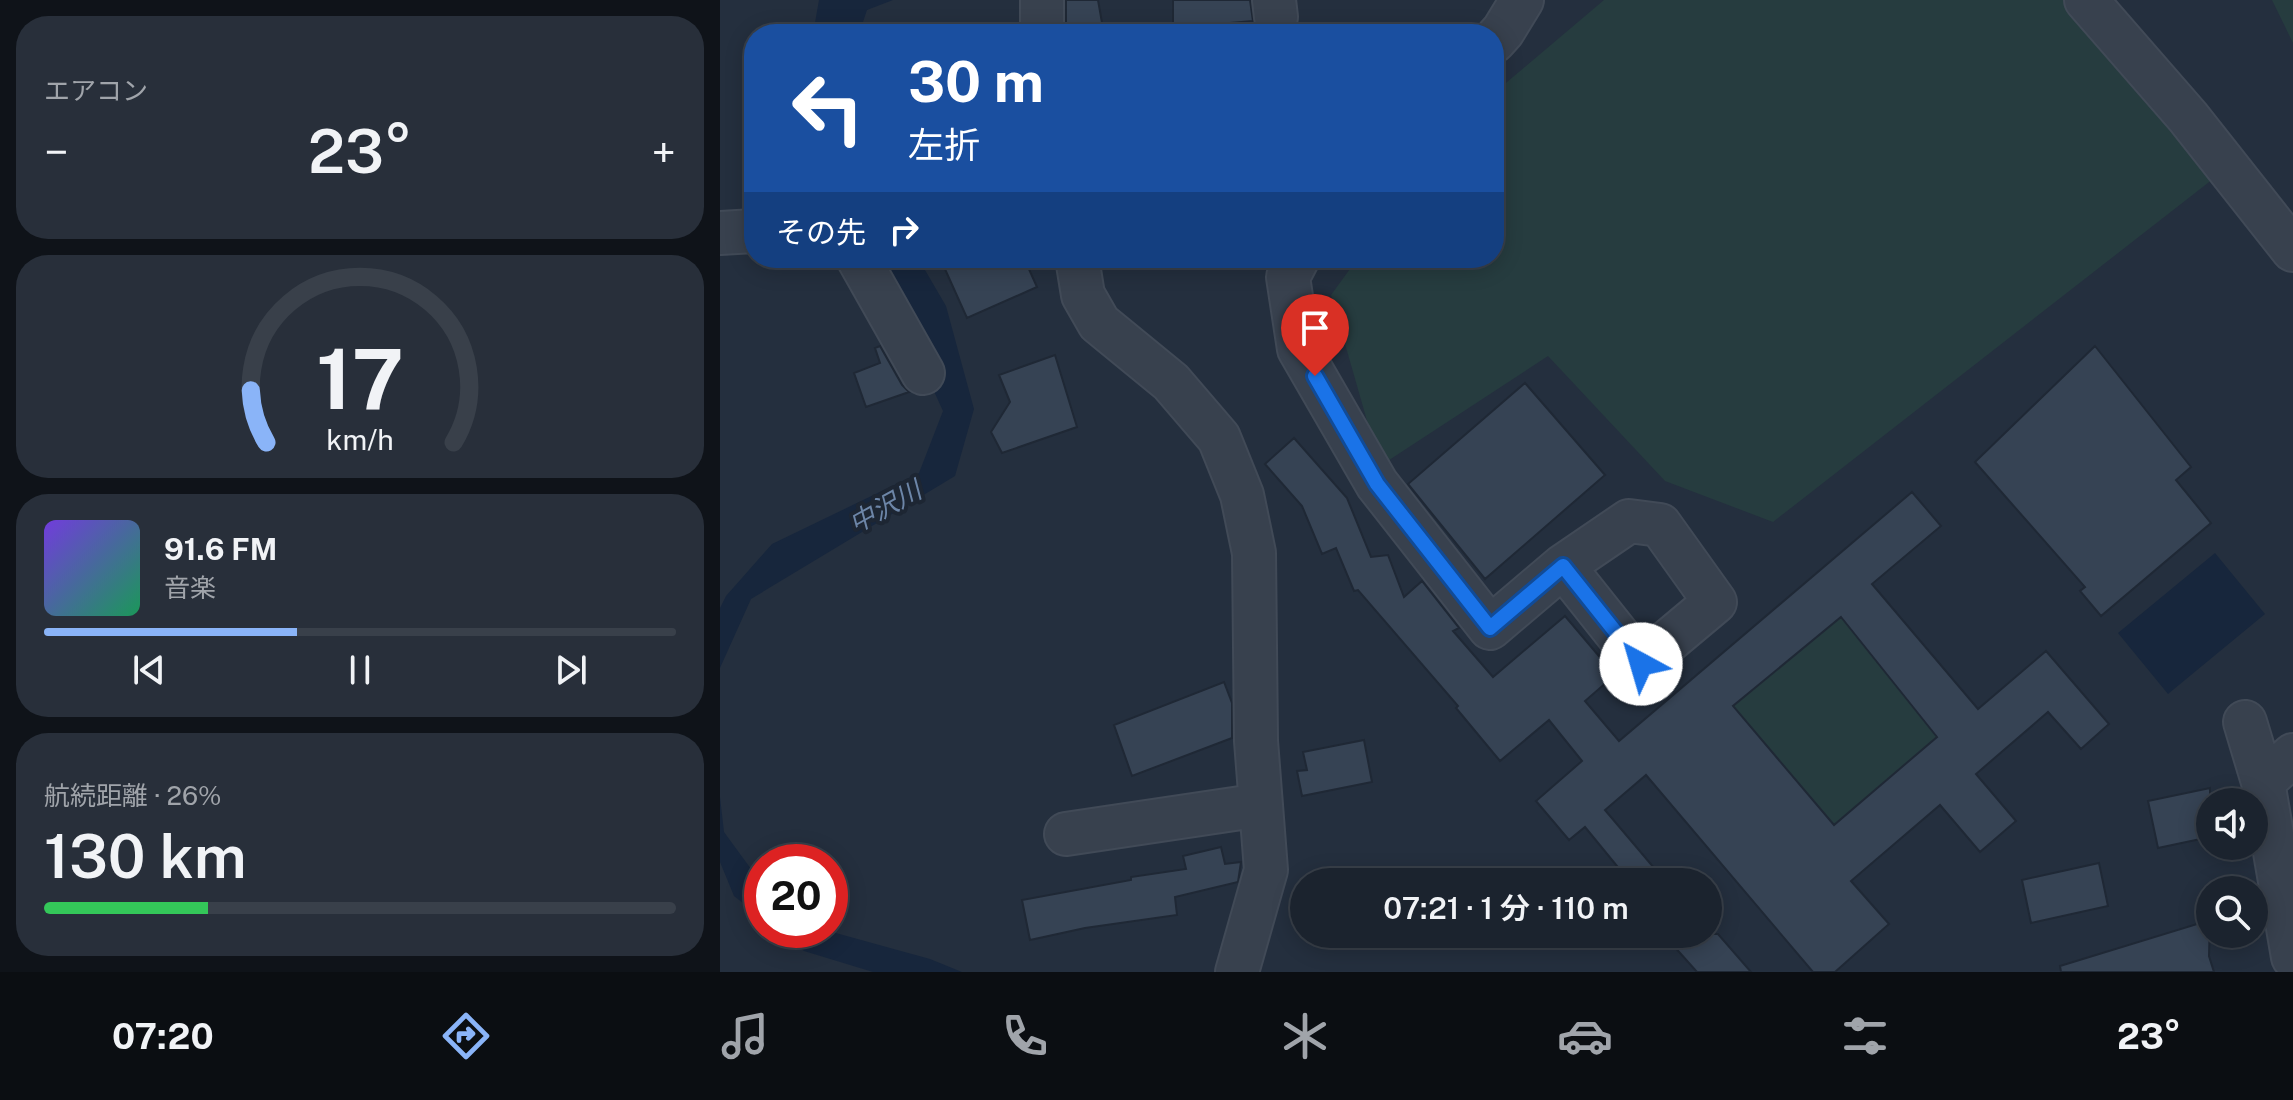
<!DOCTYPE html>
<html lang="ja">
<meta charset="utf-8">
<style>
:root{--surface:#1b232e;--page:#282f3a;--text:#f1f3f6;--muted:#a0a4aa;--line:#39404a;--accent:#8ab4f8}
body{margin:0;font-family:"Public Sans","Noto Sans JP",sans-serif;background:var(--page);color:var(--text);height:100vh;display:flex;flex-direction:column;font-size:30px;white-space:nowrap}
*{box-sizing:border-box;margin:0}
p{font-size:26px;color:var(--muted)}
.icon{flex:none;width:44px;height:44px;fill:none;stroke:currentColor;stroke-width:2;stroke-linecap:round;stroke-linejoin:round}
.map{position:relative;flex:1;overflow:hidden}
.details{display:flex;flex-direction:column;gap:16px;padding:16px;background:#0f1319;width:720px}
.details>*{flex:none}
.banner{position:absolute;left:24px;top:24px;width:760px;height:244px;border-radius:32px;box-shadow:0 4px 20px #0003,0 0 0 2px var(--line);background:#1a4fa0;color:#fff;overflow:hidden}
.tools{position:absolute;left:1476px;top:788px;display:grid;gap:16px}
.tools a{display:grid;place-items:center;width:72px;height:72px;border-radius:50%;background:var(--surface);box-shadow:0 4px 20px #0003,0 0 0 2px var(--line);font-size:40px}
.speed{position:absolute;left:24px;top:844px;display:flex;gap:16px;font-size:40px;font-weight:700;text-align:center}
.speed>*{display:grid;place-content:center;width:104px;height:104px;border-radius:50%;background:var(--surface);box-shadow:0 4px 20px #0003,0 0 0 2px var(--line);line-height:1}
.speed .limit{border:12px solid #d22;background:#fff;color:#111}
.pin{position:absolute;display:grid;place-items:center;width:68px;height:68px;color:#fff;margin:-82px -34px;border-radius:50% 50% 50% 0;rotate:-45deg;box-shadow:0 0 8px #0007}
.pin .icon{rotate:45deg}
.me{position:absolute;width:88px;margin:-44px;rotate:321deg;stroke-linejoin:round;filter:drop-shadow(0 0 6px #0008)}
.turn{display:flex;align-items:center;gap:28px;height:168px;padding:0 32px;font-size:36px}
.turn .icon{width:104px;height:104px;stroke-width:2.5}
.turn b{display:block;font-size:56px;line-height:68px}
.then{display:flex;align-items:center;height:76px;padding:0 32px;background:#0003;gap:16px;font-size:30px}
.big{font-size:60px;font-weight:600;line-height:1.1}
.details .card{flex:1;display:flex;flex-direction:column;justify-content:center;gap:12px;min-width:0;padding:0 28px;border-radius:32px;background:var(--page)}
.details .dial{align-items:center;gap:0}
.dial svg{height:208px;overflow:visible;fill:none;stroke:var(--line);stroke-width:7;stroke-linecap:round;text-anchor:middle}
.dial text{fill:var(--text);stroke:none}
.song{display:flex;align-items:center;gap:24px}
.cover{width:96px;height:96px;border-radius:12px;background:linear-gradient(135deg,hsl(260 70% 55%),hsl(150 70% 35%))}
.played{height:8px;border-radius:4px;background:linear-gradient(90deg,var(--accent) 40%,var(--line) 40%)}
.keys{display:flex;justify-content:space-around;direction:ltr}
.heat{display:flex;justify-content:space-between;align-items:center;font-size:44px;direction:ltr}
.charge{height:12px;border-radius:6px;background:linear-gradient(90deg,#34c759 26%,var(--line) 0)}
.trip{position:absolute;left:570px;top:868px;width:432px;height:80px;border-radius:40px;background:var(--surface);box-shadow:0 4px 20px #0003,0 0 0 2px var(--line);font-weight:600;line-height:80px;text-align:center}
.tab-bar{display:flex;height:128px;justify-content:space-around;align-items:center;background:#0b0e12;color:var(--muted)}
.tab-bar .icon{width:56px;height:56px}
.tab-bar .selected{color:var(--accent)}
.tab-bar b{font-size:36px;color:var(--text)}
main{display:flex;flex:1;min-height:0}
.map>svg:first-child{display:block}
.green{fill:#263c3f}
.water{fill:#17263c}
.building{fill:#364354;stroke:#1f2835;stroke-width:2;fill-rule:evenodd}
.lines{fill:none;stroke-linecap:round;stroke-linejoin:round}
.minor-casing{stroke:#414a57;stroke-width:46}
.minor{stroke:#38414e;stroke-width:42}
.route-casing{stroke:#114b97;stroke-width:20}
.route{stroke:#1a73e8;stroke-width:14}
.labels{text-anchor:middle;stroke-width:8;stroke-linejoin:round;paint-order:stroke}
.water-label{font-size:26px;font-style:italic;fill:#6d86a8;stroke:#1d2633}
</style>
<main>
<section class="details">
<div class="card"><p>エアコン</p>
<div class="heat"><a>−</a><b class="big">23°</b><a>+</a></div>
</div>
<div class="card dial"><svg viewBox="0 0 100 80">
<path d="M14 69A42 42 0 1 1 86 69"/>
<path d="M14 69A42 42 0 0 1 8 49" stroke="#8ab4f8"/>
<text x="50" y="56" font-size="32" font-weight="700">17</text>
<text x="50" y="72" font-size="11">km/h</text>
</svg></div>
<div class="card">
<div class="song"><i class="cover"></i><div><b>91.6 FM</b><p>音楽</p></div></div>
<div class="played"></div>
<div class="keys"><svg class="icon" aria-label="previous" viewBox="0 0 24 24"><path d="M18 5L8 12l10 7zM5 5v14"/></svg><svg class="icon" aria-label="pause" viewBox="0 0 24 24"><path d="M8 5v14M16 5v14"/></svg><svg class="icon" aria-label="next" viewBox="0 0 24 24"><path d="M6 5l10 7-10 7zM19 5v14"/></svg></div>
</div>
<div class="card"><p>航続距離 · 26%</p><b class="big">130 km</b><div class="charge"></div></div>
</section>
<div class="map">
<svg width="1573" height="972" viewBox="0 0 1573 972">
<rect width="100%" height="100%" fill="#242f3e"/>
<path class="green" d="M884,0H1362L1493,179L1053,522L945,481L828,356L660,466L611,295L638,258H774V93Z
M1552,0H1573V43Z
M1121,617L1217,737L1114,825L1013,706Z"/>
<path class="water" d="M99,0H173L147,10L139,34H93Z
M153,258H198L226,306L254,409L235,476L31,599L0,668V608L6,596L52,544L199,473L223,411Z
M1495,553L1545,614L1448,694L1398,633Z
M0,797L4,832L42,884V918L14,896L0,862Z
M57,930H105L210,959L242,972H153L84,951Z"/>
<path class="building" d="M346,0H378L384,34H346Z
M453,0H530L533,21L488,25L489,34H453Z
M220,258H304L317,287L247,318Z
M160,346L182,385L189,392L146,407L134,373L160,363L155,348Z
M1375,346L1471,467L1456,480L1491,523L1381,616L1360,591L1365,587L1255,462Z
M335,355L357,427L282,453L271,432L290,402L279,375Z
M805,383L885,475L765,579L688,484Z
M574,438L627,498L651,557L668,555L684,597L702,581L739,628L733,631L773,677L845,616L895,675L865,701L899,741L1192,492L1221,526L1152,584L1258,709L1326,651L1389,724L1361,749L1328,712L1256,774L1296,821L1260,852L1220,805L1131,881L1169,924L1115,972H1093L926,775L885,810L946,882H910L865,827L849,840L816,801L862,761L829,720L780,761L736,708L738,706L638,590L634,591L616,548L602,554L582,506L545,464ZM1121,617L1217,737L1114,825L1013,706Z
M504,682L512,703V738L412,776L394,725Z
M644,740L652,782L582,796L577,771L587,770L583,752Z
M1490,788V837L1438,848L1428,801Z
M501,847L505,864L521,862L518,882L455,897L457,915L365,928L310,940L302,900L411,880V877L466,869L463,856Z
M1379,863L1388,906L1311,923L1302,880Z
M1490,920L1489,956L1494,972H1341L1340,966Z
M943,934H998L1031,972H977Z"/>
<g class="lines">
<defs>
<path id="minor" d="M322,0V34
M554,0L556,17
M1366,0L1468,117L1573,250
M774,41L783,31L802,0
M0,233L34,231
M138,258L203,373
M357,258L363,295L379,323L451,382L499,438L522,495L534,553L536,741L546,870L517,972
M578,258L568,277L579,349L657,484L770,628L843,566L909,521L940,525L995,602L921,664L843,566
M1525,722L1543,782L1573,957
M1543,782L1573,755
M346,834L541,805"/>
</defs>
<use href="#minor" class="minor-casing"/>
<use href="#minor" class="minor"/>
</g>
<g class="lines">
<defs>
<path id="route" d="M595,376L657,484L770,628L843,566L921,664"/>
</defs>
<use href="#route" class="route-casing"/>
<use href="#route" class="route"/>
</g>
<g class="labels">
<g class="water-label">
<text transform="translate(165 507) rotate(-29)" y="9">中沢川</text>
</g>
</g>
</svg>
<div class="tools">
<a><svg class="icon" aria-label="sound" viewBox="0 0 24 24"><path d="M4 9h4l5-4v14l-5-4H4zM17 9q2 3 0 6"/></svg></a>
<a><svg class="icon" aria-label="search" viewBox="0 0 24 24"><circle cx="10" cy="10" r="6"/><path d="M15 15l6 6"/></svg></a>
</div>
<div class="speed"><div class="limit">20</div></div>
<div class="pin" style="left:595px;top:376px;background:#d93025"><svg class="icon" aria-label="arrive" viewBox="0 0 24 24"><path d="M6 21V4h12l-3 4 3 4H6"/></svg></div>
<svg class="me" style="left:921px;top:664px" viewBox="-20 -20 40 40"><circle r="19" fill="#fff"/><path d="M0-13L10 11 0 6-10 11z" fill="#1a73e8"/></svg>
<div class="trip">07:21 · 1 分 · 110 m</div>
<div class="banner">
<div class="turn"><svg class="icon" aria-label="left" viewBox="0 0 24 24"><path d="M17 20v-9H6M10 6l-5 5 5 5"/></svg><div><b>30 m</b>左折</div></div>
<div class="then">その先<svg class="icon" aria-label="right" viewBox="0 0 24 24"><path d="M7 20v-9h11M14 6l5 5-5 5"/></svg></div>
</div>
</div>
</main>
<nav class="tab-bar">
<b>07:20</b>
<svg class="icon selected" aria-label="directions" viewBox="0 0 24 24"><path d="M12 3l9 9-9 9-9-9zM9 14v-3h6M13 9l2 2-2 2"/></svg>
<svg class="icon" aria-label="music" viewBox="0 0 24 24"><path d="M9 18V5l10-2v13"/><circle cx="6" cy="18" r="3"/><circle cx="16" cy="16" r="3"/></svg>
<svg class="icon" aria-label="phone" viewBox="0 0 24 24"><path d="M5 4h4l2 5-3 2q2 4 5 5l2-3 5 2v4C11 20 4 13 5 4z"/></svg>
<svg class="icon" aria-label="climate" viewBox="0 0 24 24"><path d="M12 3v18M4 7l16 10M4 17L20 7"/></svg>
<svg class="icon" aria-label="car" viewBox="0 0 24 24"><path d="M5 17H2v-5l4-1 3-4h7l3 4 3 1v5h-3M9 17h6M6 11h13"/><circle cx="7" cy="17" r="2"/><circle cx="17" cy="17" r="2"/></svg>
<svg class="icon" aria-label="filters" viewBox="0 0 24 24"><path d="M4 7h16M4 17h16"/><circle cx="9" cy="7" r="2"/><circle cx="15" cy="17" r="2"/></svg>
<b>23°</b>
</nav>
